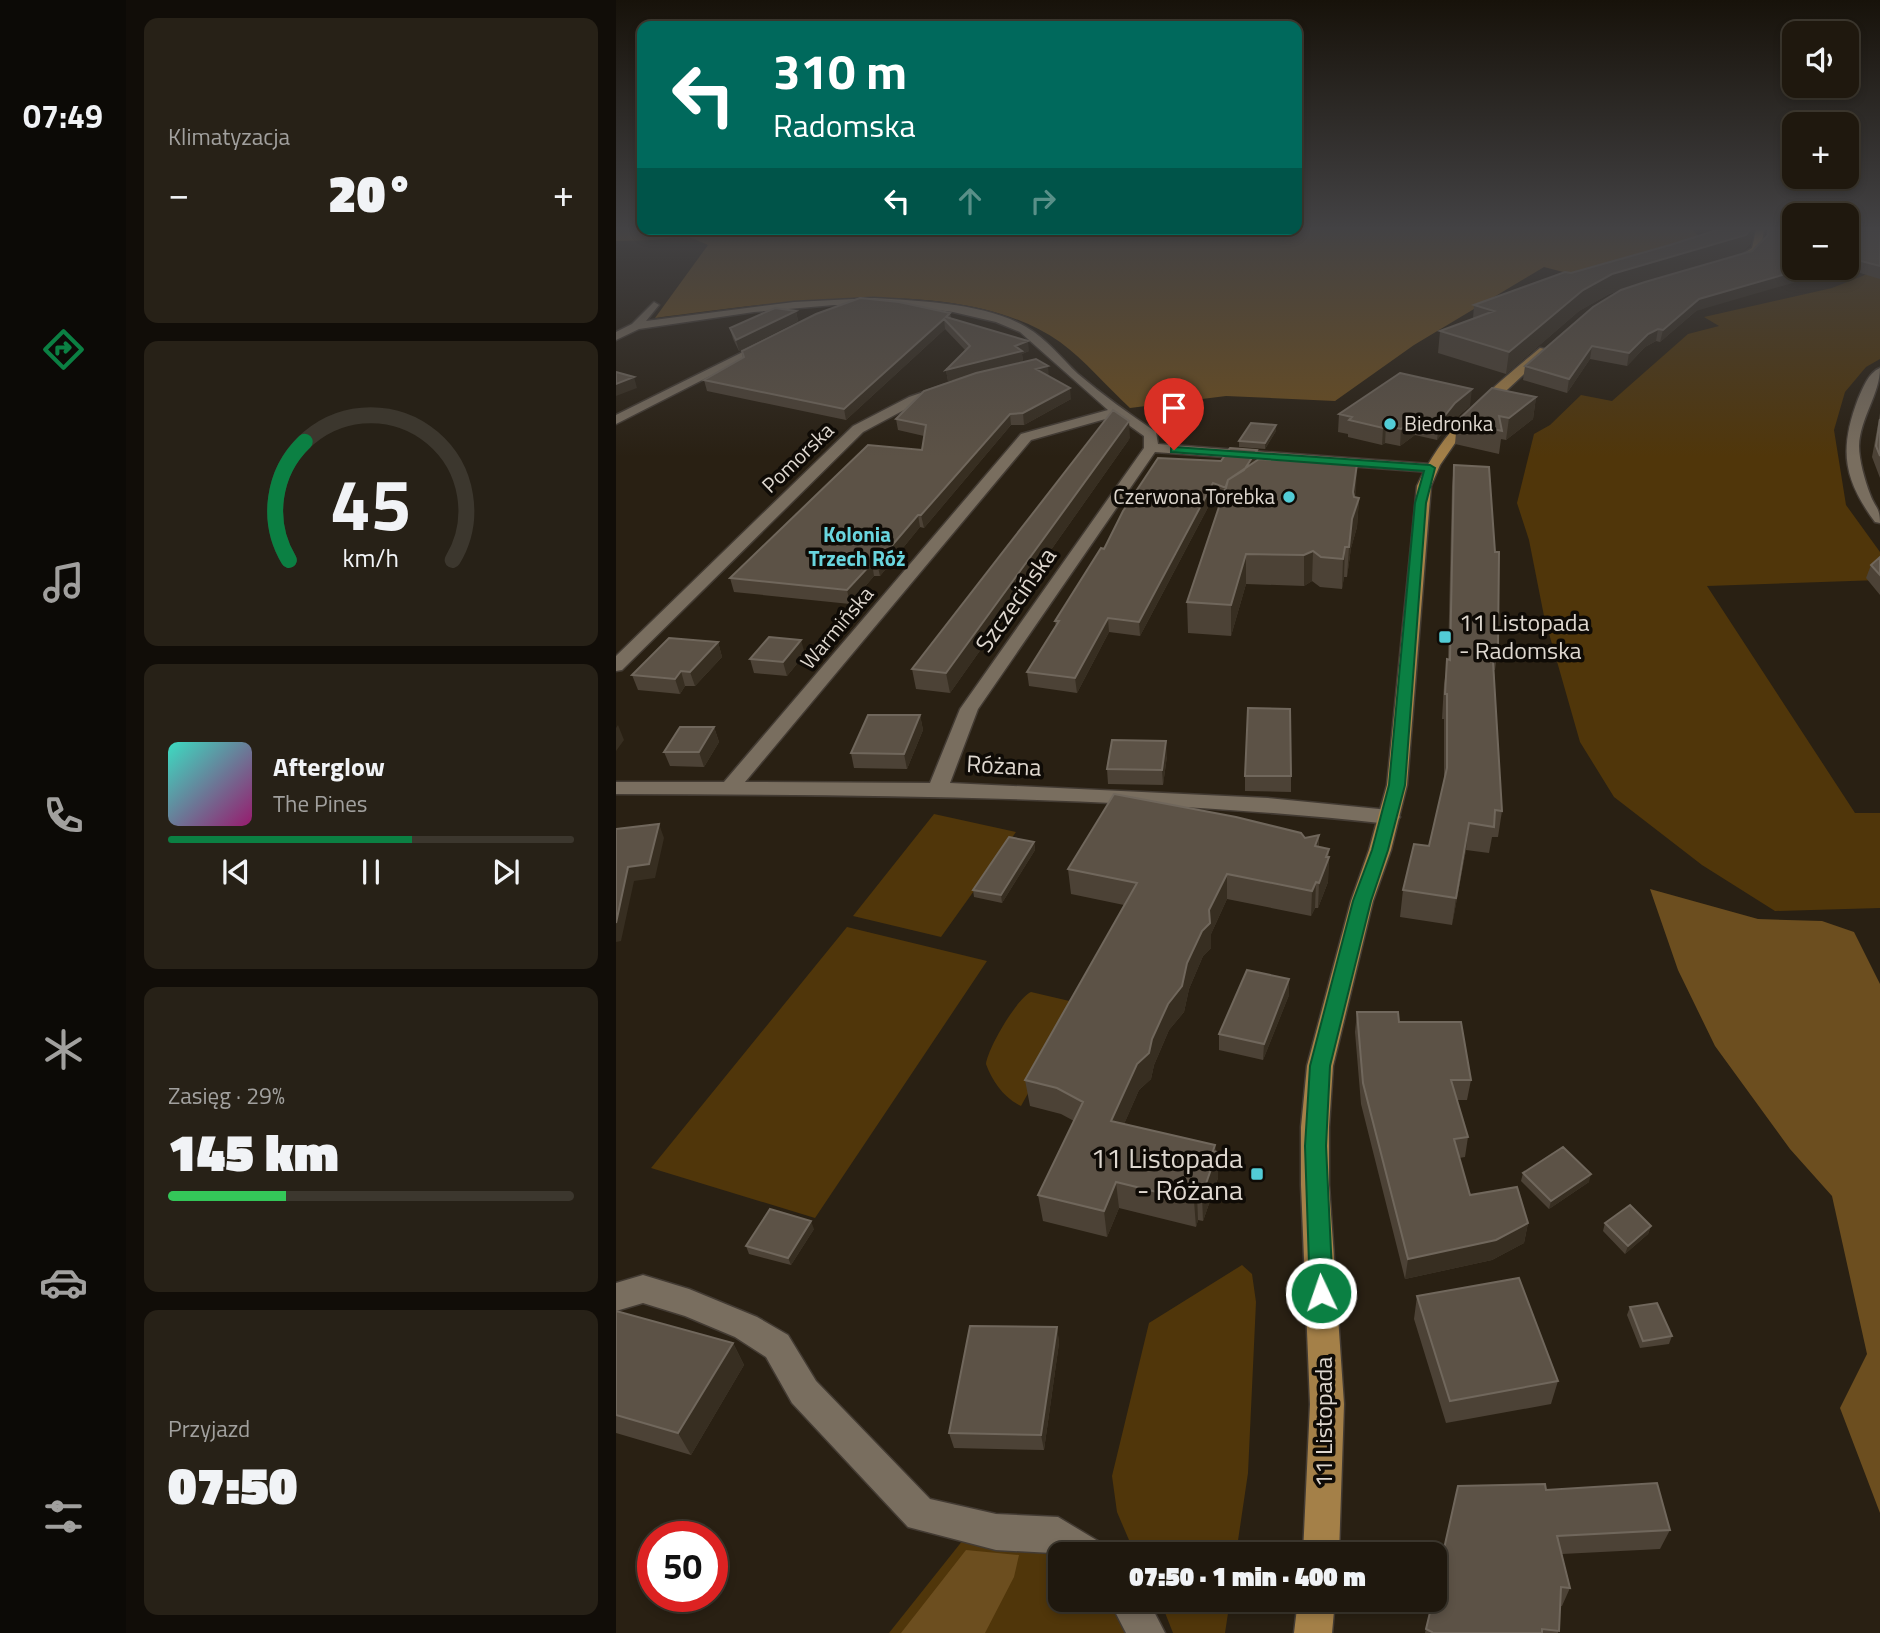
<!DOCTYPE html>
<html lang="pl">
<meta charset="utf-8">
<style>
:root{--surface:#1f180e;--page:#272117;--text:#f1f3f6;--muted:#a1a09e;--line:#3c372e;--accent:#0b8043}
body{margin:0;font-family:"Titillium Web",sans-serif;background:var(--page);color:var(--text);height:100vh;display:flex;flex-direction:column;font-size:26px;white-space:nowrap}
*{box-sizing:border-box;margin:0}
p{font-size:23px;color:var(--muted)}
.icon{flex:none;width:38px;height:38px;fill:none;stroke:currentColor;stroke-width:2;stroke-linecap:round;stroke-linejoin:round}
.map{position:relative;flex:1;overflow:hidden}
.details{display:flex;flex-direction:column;gap:18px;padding:18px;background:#110d08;width:490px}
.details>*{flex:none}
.hud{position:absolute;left:21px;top:21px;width:665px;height:214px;border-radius:14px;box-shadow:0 4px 10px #0003,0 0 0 2px var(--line);background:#00695c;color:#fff;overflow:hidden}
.controls{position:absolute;left:1166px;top:21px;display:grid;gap:14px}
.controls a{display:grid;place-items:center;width:77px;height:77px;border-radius:14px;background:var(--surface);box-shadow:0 4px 10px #0003,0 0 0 2px var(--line);font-size:35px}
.speed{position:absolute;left:21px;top:1521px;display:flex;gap:14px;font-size:35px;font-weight:700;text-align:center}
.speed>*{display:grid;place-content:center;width:91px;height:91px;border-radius:50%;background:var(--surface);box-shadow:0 4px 10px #0003,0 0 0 2px var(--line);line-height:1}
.speed .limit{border:10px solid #d22;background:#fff;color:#111}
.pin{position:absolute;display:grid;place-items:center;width:60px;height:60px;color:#fff;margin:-72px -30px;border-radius:50% 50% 50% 0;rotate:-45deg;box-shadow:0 0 7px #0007}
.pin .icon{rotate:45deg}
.me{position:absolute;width:77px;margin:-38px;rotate:357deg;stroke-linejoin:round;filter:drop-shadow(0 0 5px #0008)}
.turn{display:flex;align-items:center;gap:24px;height:147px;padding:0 21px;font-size:32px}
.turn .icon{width:91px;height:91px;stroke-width:2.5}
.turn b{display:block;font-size:49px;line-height:60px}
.lanes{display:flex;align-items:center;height:66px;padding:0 21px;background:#0003;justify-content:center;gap:35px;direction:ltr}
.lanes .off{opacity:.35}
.big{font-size:52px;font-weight:800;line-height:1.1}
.details .widget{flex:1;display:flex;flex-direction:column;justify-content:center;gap:10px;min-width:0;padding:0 24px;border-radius:14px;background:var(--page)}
.details .dial{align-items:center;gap:0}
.dial svg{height:182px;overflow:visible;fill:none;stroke:var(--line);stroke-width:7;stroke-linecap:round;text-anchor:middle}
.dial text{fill:var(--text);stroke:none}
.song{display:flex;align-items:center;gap:21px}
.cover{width:84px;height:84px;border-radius:10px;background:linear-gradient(135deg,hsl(170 70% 55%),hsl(320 70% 35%))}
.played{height:7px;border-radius:4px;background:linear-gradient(90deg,var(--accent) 60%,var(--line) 60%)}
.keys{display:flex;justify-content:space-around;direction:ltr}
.heat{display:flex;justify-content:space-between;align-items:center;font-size:38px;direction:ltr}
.charge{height:10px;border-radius:5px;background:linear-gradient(90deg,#34c759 29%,var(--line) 0)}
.trip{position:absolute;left:432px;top:1542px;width:399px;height:70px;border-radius:14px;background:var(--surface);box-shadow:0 4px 10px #0003,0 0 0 2px var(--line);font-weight:800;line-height:70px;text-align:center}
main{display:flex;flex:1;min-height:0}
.tabs{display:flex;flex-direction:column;width:126px;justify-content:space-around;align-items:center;background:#0c0a06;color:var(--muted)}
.tabs .icon{width:49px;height:49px}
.tabs .on{color:var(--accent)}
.tabs b{font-size:32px;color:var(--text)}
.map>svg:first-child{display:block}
.green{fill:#50360a}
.forest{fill:#6c4e1f}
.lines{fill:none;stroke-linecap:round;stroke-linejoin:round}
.minor-casing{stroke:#433b33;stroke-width:3}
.major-casing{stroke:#433b33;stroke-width:3}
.minor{fill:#796e5f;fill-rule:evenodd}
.major{fill:#a48048;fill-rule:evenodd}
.wall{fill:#4c4236}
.shaded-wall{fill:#372e21}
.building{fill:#5c5246;stroke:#70675c;stroke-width:2}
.route{fill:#0b8043;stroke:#07532c;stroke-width:2}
.poi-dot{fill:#52ccd6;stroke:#0f0b06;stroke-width:2.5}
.labels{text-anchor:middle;stroke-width:7;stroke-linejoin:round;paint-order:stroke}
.far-poi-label{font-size:21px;fill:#ded7cf;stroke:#0f0b06;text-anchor:start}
.far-street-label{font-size:21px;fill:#ded7cf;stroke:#0f0b06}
.far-neighbourhood-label{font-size:21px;font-weight:bold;fill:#69d5de;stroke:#0f0b06}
.street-label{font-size:24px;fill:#ded7cf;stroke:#0f0b06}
.poi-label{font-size:24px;fill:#ded7cf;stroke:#0f0b06;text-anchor:start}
.near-poi-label{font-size:28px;fill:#ded7cf;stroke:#0f0b06;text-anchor:end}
</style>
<main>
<nav class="tabs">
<b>07:49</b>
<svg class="icon on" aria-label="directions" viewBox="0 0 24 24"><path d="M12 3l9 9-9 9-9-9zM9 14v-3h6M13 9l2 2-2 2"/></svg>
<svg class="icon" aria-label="music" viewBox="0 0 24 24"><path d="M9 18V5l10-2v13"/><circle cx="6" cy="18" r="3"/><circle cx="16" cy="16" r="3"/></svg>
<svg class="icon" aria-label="phone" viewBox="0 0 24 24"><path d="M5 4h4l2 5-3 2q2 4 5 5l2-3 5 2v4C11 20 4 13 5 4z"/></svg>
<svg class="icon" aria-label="climate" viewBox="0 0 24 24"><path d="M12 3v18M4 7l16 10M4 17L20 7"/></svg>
<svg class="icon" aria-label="car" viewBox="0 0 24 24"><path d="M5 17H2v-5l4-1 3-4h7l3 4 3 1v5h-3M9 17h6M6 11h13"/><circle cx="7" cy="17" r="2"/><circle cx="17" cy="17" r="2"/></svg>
<svg class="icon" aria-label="filters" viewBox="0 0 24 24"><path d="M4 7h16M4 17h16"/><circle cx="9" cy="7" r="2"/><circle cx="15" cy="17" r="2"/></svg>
</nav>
<section class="details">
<div class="widget"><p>Klimatyzacja</p>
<div class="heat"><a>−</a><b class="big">20°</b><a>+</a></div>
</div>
<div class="widget dial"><svg viewBox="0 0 100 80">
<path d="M14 69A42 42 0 1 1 86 69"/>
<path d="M14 69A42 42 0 0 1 21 17" stroke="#0b8043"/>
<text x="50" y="56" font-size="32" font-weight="700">45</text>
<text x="50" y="72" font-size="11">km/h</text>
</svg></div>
<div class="widget">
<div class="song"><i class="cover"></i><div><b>Afterglow</b><p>The Pines</p></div></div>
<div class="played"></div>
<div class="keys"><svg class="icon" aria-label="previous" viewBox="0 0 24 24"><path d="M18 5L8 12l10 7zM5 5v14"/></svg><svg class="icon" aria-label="pause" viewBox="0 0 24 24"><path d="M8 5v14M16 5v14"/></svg><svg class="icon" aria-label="next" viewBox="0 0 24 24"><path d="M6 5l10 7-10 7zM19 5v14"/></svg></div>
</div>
<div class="widget"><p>Zasięg · 29%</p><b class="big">145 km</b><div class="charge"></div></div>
<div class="widget"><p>Przyjazd</p><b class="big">07:50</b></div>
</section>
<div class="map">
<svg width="1264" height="1633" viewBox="0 0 1264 1633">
<rect width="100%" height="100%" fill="#292013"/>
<path class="green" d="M1264,269V359L1250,367L1229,392L1218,430L1230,505L1264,552V580L1091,586L1239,813H1264V908L1159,911L1086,865L998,797L964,742L928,616L913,540L901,503L918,434L934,425L965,395L996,401L1072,334L1103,326L1088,317L1216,288Z
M318,814L400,832L325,937L237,916Z
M231,927L371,961L199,1218L35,1168Z
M415,992L462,1003L405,1106C388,1098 376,1081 370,1064C372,1048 401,998 415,992Z
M626,1265L636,1274L640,1302L632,1473L620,1554H519L501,1512L496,1476L533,1323Z
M347,1540L415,1545L444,1558V1600H499L512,1633H273Z
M544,1600H614L609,1633H557Z"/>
<path class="forest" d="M0,229H1076L1084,238L970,278L928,267L798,345L719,401L610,396L514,408C491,387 469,360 444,342C343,271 154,304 39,318L92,245L69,235L39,240L0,241Z
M1034,889L1142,919L1206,921L1238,932L1264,984V1513L1224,1408L1251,1354L1216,1196L1174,1149L1099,1046L1062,970Z
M350,1550L403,1555L398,1577L369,1633H285Z"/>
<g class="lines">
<defs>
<path id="minor" d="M258,298C304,301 370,303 410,327C431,339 445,358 462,374C487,395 513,414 540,432L542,444L814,464L821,468L814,472L539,452L362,709L334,783L652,798L773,810L780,812L784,817L780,822L773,824C516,796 258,795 0,794V782H108L405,434L492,410L404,332L380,322L337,312L297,307L218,305L138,312L23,329L0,340V332L16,324L38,302L43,305L30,321L178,302ZM500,416L528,436V448L344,709L314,783L129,782L415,440Z
M151,340L157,343L155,345L0,424V415Z
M1264,368C1264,394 1244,418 1243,446C1243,460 1249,481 1254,494C1259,508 1264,507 1264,523L1259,522C1227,479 1223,449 1242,399C1247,388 1252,373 1264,368Z
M328,385L332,386V392L301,403L247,432L6,670L0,671V656L237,426L293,397Z
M27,1275L73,1289L141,1317L172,1335L200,1381L314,1499L380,1514L442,1517L482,1541L487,1554H444V1558L436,1553L380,1550L292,1527L176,1403L150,1357L119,1337L69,1316L27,1303L0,1311V1283Z
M493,1600H532L549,1633H510Z"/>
<path id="major" d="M1140,229H1148L1145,249L1122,265H1116V261L1136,248Z
M924,348L934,350L848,430L824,465L815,486L791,785L775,850L757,901L717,1066L713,1127V1185L728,1404L723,1554H687L694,1404L685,1185V1127L691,1066L735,901L753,850L771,785L801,486C828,426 875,389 924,348Z
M682,1600H719L716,1633H678Z"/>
</defs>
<use href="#minor" class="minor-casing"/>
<use href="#major" class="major-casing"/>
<use href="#minor" class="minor"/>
<use href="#major" class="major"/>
</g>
<path class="wall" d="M1151,229H1178L1080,311L1044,342L1040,341L1029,347L1011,366L974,359L951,393L907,380L909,366L1014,287L993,294L963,311L890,374L822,353L824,331L857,319L858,305L955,273L1135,243L1125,254L1086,266L1136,251L1150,237Z
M1230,229H1264V279L1228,268H1230Z
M180,311L182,321L123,351L117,339L114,328Z
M334,313L335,318L413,351L406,354L407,361L332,381L330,370L350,351L329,329L230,420L91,391L88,380L127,358L126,351Z
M433,376L455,399L408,425H395L308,528L304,527L264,576H258L234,604L118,592L114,578L306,450L308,436L282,430L280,419Z
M920,397L917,419L890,440L885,439L883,454L839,444L841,421Z
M854,406L837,420L821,440L799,435L784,446L769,443L766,445L732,437V434L722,432L723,414Z
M1264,413V478L1256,457Z
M660,425V431L649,449L623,447V441Z
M514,438L334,693L300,689L296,669Z
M605,461H641L739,497L743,498L741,527L735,548L731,577H728L726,589L704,587L696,581L688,586L630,584L615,636L572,633L571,602L606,499L598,496L524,636L493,632L461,693L413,686L411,672L440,626L439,621L488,549Z
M838,465L882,646L879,670H878L886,811L882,837H876L873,853L850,850L836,925L784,917L787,890L813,846L828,781V719H826L828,684L832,659L836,486Z
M1264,557V595L1250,578L1255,565Z
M102,642L106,657L79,686H69L64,694L22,690L16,675Z
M189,654L171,676L138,673L134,659Z
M304,715L307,730L291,769L238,768L235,753Z
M98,727L103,742L88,767L54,766L48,752Z
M551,756L547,785L492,784L491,769Z
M629,776H675V792L629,791Z
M703,835V847L713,849L712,882L702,908H699L695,916L611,899L595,934V948L587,956L573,989L568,1012L553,1030L538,1065L535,1079L523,1090L508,1124L599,1145L602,1178L587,1221L582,1220L580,1227L503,1208L491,1237L427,1221L422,1195L458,1121L445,1114L414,1106L409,1080L508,905L455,894L452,869L689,838Z
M418,842L419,850L386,903L358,897L357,890Z
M673,995L647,1060L603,1050V1034Z
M741,1012L783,1022L855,1080L851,1100H841L852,1137L849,1157L843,1158L854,1195L912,1223L908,1243L876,1260L789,1279L745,1104L739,1032Z
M907,1173L973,1182L933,1209L905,1181Z
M989,1223L1035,1226L1032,1234L1009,1254L987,1231Z
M198,1229L175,1265L133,1254L130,1246Z
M801,1296L942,1381L935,1404L830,1423L798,1319Z
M1014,1307L1056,1336L1053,1344L1024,1348L1011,1315Z
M0,1311L117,1343L128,1365L75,1455L0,1433Z
M441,1327L443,1343L428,1450L338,1448L333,1433Z
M930,1490L1054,1530L1044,1549L946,1554L954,1588L946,1606H944L942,1633H809L816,1600Z"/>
<path class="shaded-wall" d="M1135,229H1138L1135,243L1125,254L993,294L963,311L890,374L893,352L967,290L996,274Z
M1191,268H1228L1080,311L1044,342L1047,330L1083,299Z
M180,311L182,321L123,351L120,340Z
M328,319L329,329L230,420L228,409Z
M1042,329L1040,341L1029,347L1011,366L1013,353L1032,334Z
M412,341L413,351L406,354L407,361L332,381L330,370Z
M976,346L974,359L951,393L953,379Z
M432,366L433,377L420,369Z
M18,377L21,388L0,396V384Z
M454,388L455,399L408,425L407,413Z
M856,389L854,406L837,420L821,440L823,423L839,403Z
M920,397L917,419L890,440L893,418Z
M394,414L395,425L308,528L305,515Z
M800,418L799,435L784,446L785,429Z
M513,421L514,438L334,693L330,673Z
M660,425V431L649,449V443Z
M770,425L769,443L766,445L767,428Z
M641,450V462L615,490Z
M741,464L740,492L736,521L737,492Z
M597,483L598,496L524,636L523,622Z
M743,498L741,527L735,548L731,577L733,547L736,519Z
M302,515L304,527L264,576L261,563Z
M729,547L728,577L726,589L727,559Z
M697,551L696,581L688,586V555Z
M630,554V584L615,636V605Z
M256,563L258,576L234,604L231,590Z
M492,618L493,632L461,693L459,678Z
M185,640L189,654L171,676L167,662Z
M102,642L106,657L79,686L74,672Z
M65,671L69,686L64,694L59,679Z
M304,715L307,730L291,769L288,754Z
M2,725L8,740L0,751V728Z
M98,727L103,742L88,767L83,752Z
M550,741L551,756L547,785L546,770Z
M853,823L850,850L836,925L840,898Z
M43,824L48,838L39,878L18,881L5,941L0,942V923L12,867Z
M703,835L702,860L699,846Z
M418,842L419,850L386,903L385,895Z
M713,849L712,882L702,908L703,883Z
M611,874V899L595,934V948L587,956L573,989L568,1012L553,1030L538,1065L535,1079L523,1090L498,1147L495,1121L521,1064L536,1039L571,963L593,910Z
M700,882L699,908L695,916L696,891Z
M673,979V995L647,1060L648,1044Z
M599,1145V1158L601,1152L602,1178L587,1221L586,1195Z
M975,1174L973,1182L933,1209L935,1201Z
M500,1182L503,1208L491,1237L488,1211Z
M581,1194L582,1220L580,1227L578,1201Z
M195,1221L198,1229L175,1265L172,1258Z
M912,1223L908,1243L876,1260L789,1279L792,1259Z
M1035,1226L1032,1234L1009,1254L1012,1246Z
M441,1327L443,1343L428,1450L425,1435Z
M117,1343L128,1365L75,1455L62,1433Z"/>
<path class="building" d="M1104,229H1135L1130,235L996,274L967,290L893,352L824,331L878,311L858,305L949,272L955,273L1054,245Z
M1152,229H1178V268H1191L1083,299L1047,330L1042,329L1032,334L1013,353L976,346L953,379L909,366L977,307L1005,290L1029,282L1136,251L1152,235Z
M1230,229H1264V266L1230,257Z
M244,298L283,302L334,313L330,317L412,341L399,346L406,351L330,370L354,346L328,319L228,409L88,380L128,357L126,351L200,314Z
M159,308L180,311L120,340L114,328Z
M420,359L432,366L420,369L454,388L407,413L394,414L305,515H302L261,563H256L231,590L114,578L252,445L306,450L310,425L280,419L308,391L360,373Z
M0,372L18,377L0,384Z
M784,373L856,389L839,403L823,423L800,418L785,429L770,425L767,428L733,420L736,417L723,414Z
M876,388L920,397L893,418L883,416L886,431L841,421Z
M497,410L513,421L330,673L296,669Z
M1264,419V456L1260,446Z
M635,423L660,425L649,443L623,441Z
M614,448L641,450L628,470L612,480L610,488L597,483L523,622L492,618L459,678L411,672L443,621H439L485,548L488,549L507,511L542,458L605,461Z
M643,459L741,464L737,492L738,497L743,498L736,519L733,547H729L727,559L705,557L697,551L688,555L630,554L615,605L571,602L612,480Z
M838,465L873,467L879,552H883L882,646L876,645L886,811L879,810L878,827L853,823L840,898L787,890L798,844L813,846L831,768V694H829L831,659L834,660Z
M1264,557V575L1255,565Z
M153,637L185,640L167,662L134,659Z
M53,638L102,642L74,672L65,671L59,679L16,675Z
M632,708L674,709L675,776H629Z
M252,715H304L288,754L235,753Z
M64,727H98L83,752H48Z
M496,740L550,741L546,770L491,769Z
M498,794L620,817L685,833L689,838L703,835L699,846L713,849L710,857H713L703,883L700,882L696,891L611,874L593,910L594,923L586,931L571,963L566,986L552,1004L536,1039L533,1053L521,1064L495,1121L599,1145L597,1151L601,1152L586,1195L581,1194L578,1201L500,1182L488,1211L422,1195L467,1102L441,1088L409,1080L521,883L452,869Z
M43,824L33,864L12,867L0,923V829Z
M393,837L418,842L385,895L357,890Z
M631,970L673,979L648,1044L603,1034Z
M741,1012H782L783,1022H845L855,1080H835L852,1137L838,1139L854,1195L901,1187L912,1223L880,1240L792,1259L747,1083Z
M947,1147L975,1174L935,1201L907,1173Z
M1014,1205L1035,1226L1012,1246L989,1223Z
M154,1209L195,1221L172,1258L130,1246Z
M903,1278L942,1381L834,1401L801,1296Z
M1041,1303L1056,1336L1027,1341L1014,1307Z
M0,1311L117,1343L62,1433L0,1415Z
M354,1326L441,1327L425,1435L333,1433Z
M1041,1483L1054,1530L941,1536L954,1588L945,1587L943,1631L926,1629V1633H816V1632L810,1629L817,1600H819V1589L842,1486L929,1484L930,1490Z"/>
<linearGradient id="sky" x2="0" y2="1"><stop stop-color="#17120a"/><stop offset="0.5" stop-color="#434244"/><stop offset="1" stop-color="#434244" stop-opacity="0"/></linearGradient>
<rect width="1264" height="457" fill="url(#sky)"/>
<path class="route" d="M558,447L814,465L819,468L810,503L789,785L772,850L755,901L714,1066L710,1146L717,1293L713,1300L705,1303L697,1300L694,1293L689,1146L694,1066L737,901L756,850L773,785L799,503L808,471L555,452V448Z"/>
<g class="poi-dot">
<circle cx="774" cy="424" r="7"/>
<circle cx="673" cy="497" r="7"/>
<rect x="822" y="630" width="14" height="14" rx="3.5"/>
<rect x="634" y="1167" width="14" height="14" rx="3.5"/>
</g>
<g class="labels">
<g class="far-poi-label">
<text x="788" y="431">Biedronka</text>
<text x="659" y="504" text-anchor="end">Czerwona Torebka</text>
</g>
<g class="far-street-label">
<text transform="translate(182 458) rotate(-44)" y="7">Pomorska</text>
<text transform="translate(221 628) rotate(-50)" y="7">Warmińska</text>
</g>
<g class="far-neighbourhood-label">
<text x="241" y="542">Kolonia<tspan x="241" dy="24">Trzech Róż</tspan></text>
</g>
<g class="street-label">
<text transform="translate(400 600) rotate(-55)" y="8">Szczecińska</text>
<text transform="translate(388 766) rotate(3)" y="8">Różana</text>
<text transform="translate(708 1422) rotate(-90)" y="8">11 Listopada</text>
</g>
<g class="poi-label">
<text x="843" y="631">11 Listopada<tspan x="843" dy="28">- Radomska</tspan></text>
</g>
<g class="near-poi-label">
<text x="627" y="1168">11 Listopada<tspan x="627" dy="32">- Różana</tspan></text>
</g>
</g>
</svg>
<div class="controls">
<a><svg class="icon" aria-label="sound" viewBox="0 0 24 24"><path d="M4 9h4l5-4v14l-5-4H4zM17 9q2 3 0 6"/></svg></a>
<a>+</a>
<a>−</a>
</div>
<div class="speed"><div class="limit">50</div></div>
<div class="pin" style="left:558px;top:450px;background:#d93025"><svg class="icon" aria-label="arrive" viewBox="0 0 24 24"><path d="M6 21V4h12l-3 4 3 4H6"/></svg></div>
<svg class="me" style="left:705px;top:1293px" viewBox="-20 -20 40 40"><circle r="17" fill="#0b8043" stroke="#fff" stroke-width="3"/><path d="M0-11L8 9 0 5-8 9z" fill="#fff"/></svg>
<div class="trip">07:50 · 1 min · 400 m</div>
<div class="hud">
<div class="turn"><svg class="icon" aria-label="left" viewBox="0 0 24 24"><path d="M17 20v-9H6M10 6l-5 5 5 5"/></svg><div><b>310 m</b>Radomska</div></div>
<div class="lanes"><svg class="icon" aria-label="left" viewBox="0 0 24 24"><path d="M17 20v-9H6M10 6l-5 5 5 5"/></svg><svg class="icon off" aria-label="ahead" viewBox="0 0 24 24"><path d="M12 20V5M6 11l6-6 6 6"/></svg><svg class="icon off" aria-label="right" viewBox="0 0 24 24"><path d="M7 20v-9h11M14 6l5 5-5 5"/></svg></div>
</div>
</div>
</main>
